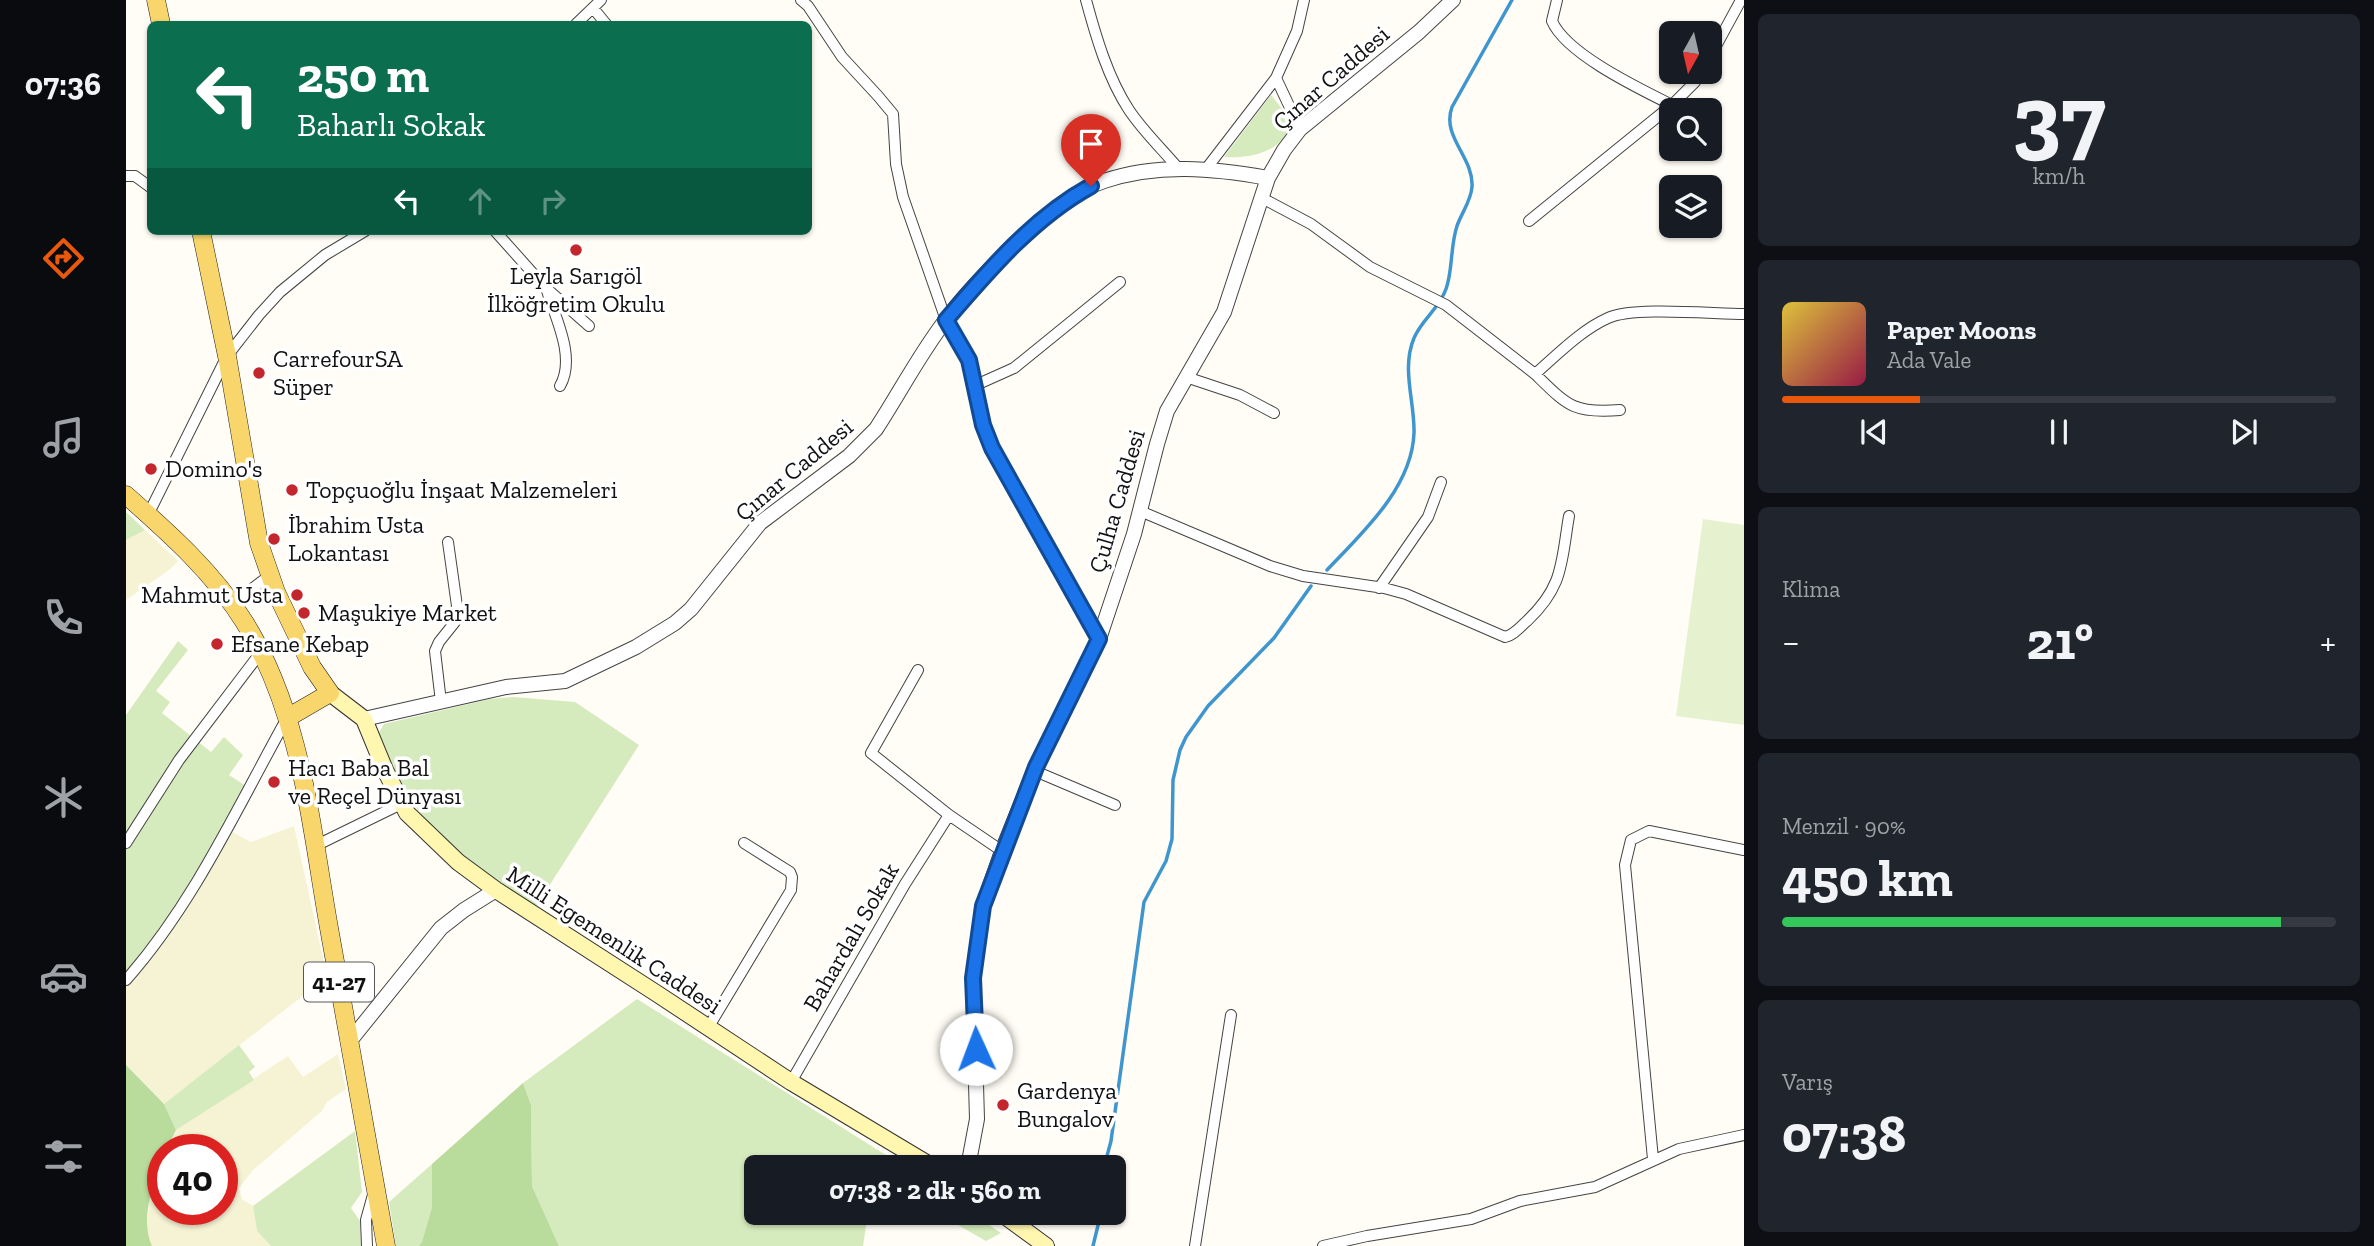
<!DOCTYPE html>
<html lang="tr">
<meta charset="utf-8">
<style>
:root{--surface:#171b24;--page:#20242c;--text:#f1f3f6;--muted:#9ea1a6;--line:#363941;--accent:#ea580c}
body{margin:0;font-family:"Zilla Slab",serif;background:var(--page);color:var(--text);height:100vh;display:flex;flex-direction:column;font-size:26px;white-space:nowrap}
*{box-sizing:border-box;margin:0}
p{font-size:23px;color:var(--muted)}
.icon{flex:none;width:38px;height:38px;fill:none;stroke:currentColor;stroke-width:2;stroke-linecap:round;stroke-linejoin:round}
.map{position:relative;flex:1;overflow:hidden}
.drawer{display:flex;flex-direction:column;gap:14px;padding:14px;background:#0d0f14;width:630px}
.drawer>*{flex:none}
.guide{position:absolute;left:21px;top:21px;width:665px;height:214px;border-radius:10px;box-shadow:0 2px 5px #0004;background:#0b6e4f;color:#fff;overflow:hidden}
.needle{width:46px;rotate:188deg}
.buttons{position:absolute;left:1533px;top:21px;display:grid;gap:14px}
.buttons a{display:grid;place-items:center;width:63px;height:63px;border-radius:10px;background:var(--surface);box-shadow:0 2px 5px #0004;font-size:35px}
.speed{position:absolute;left:21px;top:1134px;display:flex;gap:14px;font-size:35px;font-weight:700;text-align:center}
.speed>*{display:grid;place-content:center;width:91px;height:91px;border-radius:50%;background:var(--surface);box-shadow:0 2px 5px #0004;line-height:1}
.speed .limit{border:10px solid #d22;background:#fff;color:#111}
.pin{position:absolute;display:grid;place-items:center;width:60px;height:60px;color:#fff;margin:-72px -30px;border-radius:50% 50% 50% 0;rotate:-45deg;box-shadow:0 0 7px #0007}
.pin .icon{rotate:45deg}
.me{position:absolute;width:77px;margin:-38px;rotate:358deg;stroke-linejoin:round;filter:drop-shadow(0 0 5px #0008)}
.turn{display:flex;align-items:center;gap:24px;height:147px;padding:0 35px;font-size:32px}
.turn .icon{width:91px;height:91px;stroke-width:2.5}
.turn b{display:block;font-size:49px;line-height:60px}
.lanes{display:flex;align-items:center;height:66px;padding:0 35px;background:#0003;justify-content:center;gap:35px;direction:ltr}
.lanes .off{opacity:.35}
.big{font-size:52px;font-weight:700;line-height:1.1}
.drawer .tile{flex:1;display:flex;flex-direction:column;justify-content:center;gap:10px;min-width:0;padding:0 24px;border-radius:10px;background:var(--page)}
.drawer .dial{align-items:center;gap:0}
.dial b{font-size:91px;line-height:1}
.song{display:flex;align-items:center;gap:21px}
.cover{width:84px;height:84px;border-radius:10px;background:linear-gradient(135deg,hsl(50 70% 55%),hsl(340 70% 35%))}
.played{height:7px;border-radius:4px;background:linear-gradient(90deg,var(--accent) 25%,var(--line) 25%)}
.keys{display:flex;justify-content:space-around;direction:ltr}
.heat{display:flex;justify-content:space-between;align-items:center;font-size:38px;direction:ltr}
.charge{height:10px;border-radius:5px;background:linear-gradient(90deg,#34c759 90%,var(--line) 0)}
.trip{position:absolute;left:618px;top:1155px;width:382px;height:70px;border-radius:10px;background:var(--surface);box-shadow:0 2px 5px #0004;font-weight:700;line-height:70px;text-align:center}
main{display:flex;flex:1;min-height:0}
.tabs{display:flex;flex-direction:column;width:126px;justify-content:space-around;align-items:center;background:#090b0e;color:var(--muted)}
.tabs .icon{width:49px;height:49px}
.tabs .on{color:var(--accent)}
.tabs b{font-size:32px;color:var(--text)}
.map>svg:first-child{display:block}
.farmland{fill:#f6f3d4}
.green{fill:#d5ebbd}
.forest{fill:#b9dc9c}
.pitch{fill:#e6f2cf}
.lines{fill:none;stroke-linecap:round;stroke-linejoin:round}
.stream{stroke:#3f96cf;stroke-width:3.5}
.minor-casing{stroke:#444;stroke-width:12}
.tertiary-casing{stroke:#444;stroke-width:16}
.secondary-casing{stroke:#333;stroke-width:18}
.primary-casing{stroke:#222;stroke-width:19}
.minor{stroke:#fff;stroke-width:10}
.tertiary{stroke:#fff;stroke-width:14}
.secondary{stroke:#fff6b0;stroke-width:16}
.primary{stroke:#f9d66b;stroke-width:18}
.route-casing{stroke:#114b97;stroke-width:18}
.route{stroke:#1a73e8;stroke-width:12}
.poi-dot{fill:#c4262e;stroke:#fff;stroke-width:2.5}
.labels{text-anchor:middle;stroke-width:7;stroke-linejoin:round;paint-order:stroke}
.shield{fill:#fff;stroke:#585858;stroke-width:2}
.shield-label{font-size:23px;font-weight:bold;fill:#111}
.street-label{font-size:24px;fill:#111;stroke:#fff}
.poi-label{font-size:24px;fill:#111;stroke:#fff;text-anchor:start}
</style>
<main>
<nav class="tabs">
<b>07:36</b>
<svg class="icon on" aria-label="directions" viewBox="0 0 24 24"><path d="M12 3l9 9-9 9-9-9zM9 14v-3h6M13 9l2 2-2 2"/></svg>
<svg class="icon" aria-label="music" viewBox="0 0 24 24"><path d="M9 18V5l10-2v13"/><circle cx="6" cy="18" r="3"/><circle cx="16" cy="16" r="3"/></svg>
<svg class="icon" aria-label="phone" viewBox="0 0 24 24"><path d="M5 4h4l2 5-3 2q2 4 5 5l2-3 5 2v4C11 20 4 13 5 4z"/></svg>
<svg class="icon" aria-label="climate" viewBox="0 0 24 24"><path d="M12 3v18M4 7l16 10M4 17L20 7"/></svg>
<svg class="icon" aria-label="car" viewBox="0 0 24 24"><path d="M5 17H2v-5l4-1 3-4h7l3 4 3 1v5h-3M9 17h6M6 11h13"/><circle cx="7" cy="17" r="2"/><circle cx="17" cy="17" r="2"/></svg>
<svg class="icon" aria-label="filters" viewBox="0 0 24 24"><path d="M4 7h16M4 17h16"/><circle cx="9" cy="7" r="2"/><circle cx="15" cy="17" r="2"/></svg>
</nav>
<div class="map">
<svg width="1618" height="1246" viewBox="0 0 1618 1246">
<rect width="100%" height="100%" fill="#fffdf5"/>
<path class="farmland" d="M19,530L52,561L43,570L0,600V540Z
M168,826L201,977L38,1104L0,1065V980L101,829L125,842Z
M212,1054L220,1089L201,1102L196,1111L127,1170L113,1188L116,1199L127,1206L131,1231L145,1246H26L20,1234L24,1194L37,1157V1209H96V1150H40L50,1130L162,1056L177,1077Z"/>
<path class="green" d="M1145,95L1157,110L1163,124C1160,152 1121,159 1098,157Z
M0,512L19,530L0,540Z
M52,641L62,650L30,691L44,702L36,713L85,752L98,737L117,755L103,775L123,788L59,901L0,980V715Z
M387,697L449,702L513,745L409,908C337,858 281,821 252,734L258,724L364,699Z
M511,999L779,1167H630V1213H742L737,1246H433L406,1186L405,1105L397,1083Z
M113,1045L129,1067L123,1072L128,1080L50,1130L38,1104Z
M229,1131L236,1192L225,1208L234,1221L235,1246H145L131,1231L127,1206Z
M306,1164V1207L296,1243L293,1246H270L263,1202Z
M811,1213H845L875,1233L860,1241Z"/>
<path class="forest" d="M0,1065L38,1104L50,1130L40,1150H37C37,1159 32,1167 30,1176C23,1198 16,1225 26,1246H0Z
M397,1083L405,1105L406,1186L433,1246H293L296,1242L306,1207V1164Z"/>
<path class="pitch" d="M1577,519L1618,525V725L1550,716Z"/>
<g class="lines">
<path class="stream" d="M1201,570C1236,533 1286,488 1288,433C1289,402 1275,369 1288,338C1296,319 1313,309 1320,289C1327,270 1324,247 1331,226C1335,214 1345,201 1346,187C1348,157 1315,137 1326,107L1386,0
M978,1167L985,1141L1018,902L1040,861L1046,839L1047,780L1054,750L1060,737L1082,706L1148,638L1185,586
M967,1246L975,1213"/>
<defs>
<path id="minor" d="M675,0L682,6L716,57L752,96L767,114L770,164L777,197L820,320L843,360L860,435L973,639
M960,0C970,37 982,78 1003,110C1017,131 1036,149 1052,168
M1431,0L1426,21C1440,54 1514,89 1546,105
M467,8L480,24
M450,24L475,0
M1584,57L1615,0
M1174,129L1150,78L1171,31L1178,0
M1080,169L1150,78
M0,176H9L24,187
M1136,198L1185,224L1244,267L1320,305L1409,374C1431,355 1455,330 1482,318C1507,306 1587,314 1618,314
M1403,221L1546,105L1569,82L1575,72
M369,231L420,288L463,326
M421,291C430,319 450,358 434,386
M1409,374C1441,405 1447,414 1494,410
M1060,377L1114,395L1148,413
M850,385L888,368L994,282
M1014,511L1144,566L1177,576L1258,588L1280,594L1379,637C1388,635 1394,627 1401,621C1438,586 1435,563 1443,516
M22,515L101,356L133,315L154,292L199,255L239,231
M1253,588L1302,517L1315,482
M106,604L143,576
M792,670L745,753L823,815L876,851
M315,702L309,651L313,642L329,622L331,606L322,542
M909,771L989,805
M0,843L53,760L135,652
M189,846L275,804
M0,980C68,903 111,808 161,718
M582,1028L665,890L666,877L664,872L618,843
M665,1082L779,884L823,815
M1527,1159L1499,865L1505,840L1523,831L1618,850
M241,1246L240,1220L248,1191
M1069,1246L1105,1015
M1197,1246L1241,1236L1345,1219L1394,1201L1469,1187L1553,1149L1618,1135"/>
<path id="tertiary" d="M238,719L380,687L439,681L510,647L549,623L565,609L634,523L723,456L750,429C773,394 793,355 819,321C844,287 876,256 907,228C928,209 951,190 978,181C1032,163 1087,168 1142,178
M223,1042L315,928L338,910L370,890
M842,1167L851,1119L847,978L857,906L876,851L910,767L973,639L1008,534L1031,444L1041,411L1098,312L1142,178L1158,150L1174,129L1293,32L1327,0"/>
<path id="secondary" d="M204,693L238,719L259,770L281,813L332,862L370,890L530,993L665,1082L807,1167
M875,1213L920,1246"/>
<path id="primary" d="M30,0L35,24
M75,231L101,356L133,543L150,592L186,667L204,693L161,718
M0,495C44,534 88,573 119,623C175,713 185,826 203,928C222,1034 241,1140 260,1246"/>
</defs>
<use href="#minor" class="minor-casing"/>
<use href="#tertiary" class="tertiary-casing"/>
<use href="#secondary" class="secondary-casing"/>
<use href="#primary" class="primary-casing"/>
<use href="#minor" class="minor"/>
<use href="#tertiary" class="tertiary"/>
<use href="#secondary" class="secondary"/>
<use href="#primary" class="primary"/>
</g>
<g class="lines">
<defs>
<path id="route" d="M850,1049L847,978L857,906L910,767L973,639L866,448L857,425L843,360L820,320C863,270 907,218 965,186"/>
</defs>
<use href="#route" class="route-casing"/>
<use href="#route" class="route"/>
</g>
<g class="poi-dot">
<circle cx="450" cy="250" r="7"/>
<circle cx="133" cy="373" r="7"/>
<circle cx="25" cy="469" r="7"/>
<circle cx="166" cy="490" r="7"/>
<circle cx="148" cy="539" r="7"/>
<circle cx="171" cy="595" r="7"/>
<circle cx="178" cy="613" r="7"/>
<circle cx="91" cy="644" r="7"/>
<circle cx="148" cy="782" r="7"/>
<circle cx="877" cy="1105" r="7"/>
</g>
<g class="labels">
<rect class="shield" x="178" y="962.5" width="70" height="39" rx="5"/>
<g class="shield-label">
<text x="213" y="990">41-27</text>
</g>
<g class="street-label">
<text transform="translate(1205 78) rotate(-41)" y="8">Çınar Caddesi</text>
<text transform="translate(668 470) rotate(-40)" y="8">Çınar Caddesi</text>
<text transform="translate(991 501) rotate(-74)" y="8">Çulha Caddesi</text>
<text transform="translate(725 937) rotate(-60)" y="8">Bahardalı Sokak</text>
<text transform="translate(488 940) rotate(33)" y="8">Milli Egemenlik Caddesi</text>
</g>
<g class="poi-label">
<text x="450" y="284" text-anchor="middle">Leyla Sarıgöl<tspan x="450" dy="28">İlköğretim Okulu</tspan></text>
<text x="147" y="367">CarrefourSA<tspan x="147" dy="28">Süper</tspan></text>
<text x="39" y="477">Domino's</text>
<text x="180" y="498">Topçuoğlu İnşaat Malzemeleri</text>
<text x="162" y="533">İbrahim Usta<tspan x="162" dy="28">Lokantası</tspan></text>
<text x="157" y="603" text-anchor="end">Mahmut Usta</text>
<text x="192" y="621">Maşukiye Market</text>
<text x="105" y="652">Efsane Kebap</text>
<text x="162" y="776">Hacı Baba Bal<tspan x="162" dy="28">ve Reçel Dünyası</tspan></text>
<text x="891" y="1099">Gardenya<tspan x="891" dy="28">Bungalov</tspan></text>
</g>
</g>
</svg>
<div class="buttons">
<a><svg class="needle" viewBox="-14 -14 28 28"><path d="M0-13l5 13h-10z" fill="#e53935"/><path d="M0 13l5-13h-10z" fill="#9ea1a6"/></svg></a>
<a><svg class="icon" aria-label="search" viewBox="0 0 24 24"><circle cx="10" cy="10" r="6"/><path d="M15 15l6 6"/></svg></a>
<a><svg class="icon" aria-label="layers" viewBox="0 0 24 24"><path d="M12 4l9 5-9 5-9-5zM3 14l9 5 9-5"/></svg></a>
</div>
<div class="speed"><div class="limit">40</div></div>
<div class="pin" style="left:965px;top:186px;background:#d93025"><svg class="icon" aria-label="arrive" viewBox="0 0 24 24"><path d="M6 21V4h12l-3 4 3 4H6"/></svg></div>
<svg class="me" style="left:850px;top:1049px" viewBox="-20 -20 40 40"><circle r="19" fill="#fff"/><path d="M0-13L10 11 0 6-10 11z" fill="#1a73e8"/></svg>
<div class="trip">07:38 · 2 dk · 560 m</div>
<div class="guide">
<div class="turn"><svg class="icon" aria-label="left" viewBox="0 0 24 24"><path d="M17 20v-9H6M10 6l-5 5 5 5"/></svg><div><b>250 m</b>Baharlı Sokak</div></div>
<div class="lanes"><svg class="icon" aria-label="left" viewBox="0 0 24 24"><path d="M17 20v-9H6M10 6l-5 5 5 5"/></svg><svg class="icon off" aria-label="ahead" viewBox="0 0 24 24"><path d="M12 20V5M6 11l6-6 6 6"/></svg><svg class="icon off" aria-label="right" viewBox="0 0 24 24"><path d="M7 20v-9h11M14 6l5 5-5 5"/></svg></div>
</div>
</div>
<section class="drawer">
<div class="tile dial"><b>37</b><p>km/h</p></div>
<div class="tile">
<div class="song"><i class="cover"></i><div><b>Paper Moons</b><p>Ada Vale</p></div></div>
<div class="played"></div>
<div class="keys"><svg class="icon" aria-label="previous" viewBox="0 0 24 24"><path d="M18 5L8 12l10 7zM5 5v14"/></svg><svg class="icon" aria-label="pause" viewBox="0 0 24 24"><path d="M8 5v14M16 5v14"/></svg><svg class="icon" aria-label="next" viewBox="0 0 24 24"><path d="M6 5l10 7-10 7zM19 5v14"/></svg></div>
</div>
<div class="tile"><p>Klima</p>
<div class="heat"><a>−</a><b class="big">21°</b><a>+</a></div>
</div>
<div class="tile"><p>Menzil · 90%</p><b class="big">450 km</b><div class="charge"></div></div>
<div class="tile"><p>Varış</p><b class="big">07:38</b></div>
</section>
</main>
